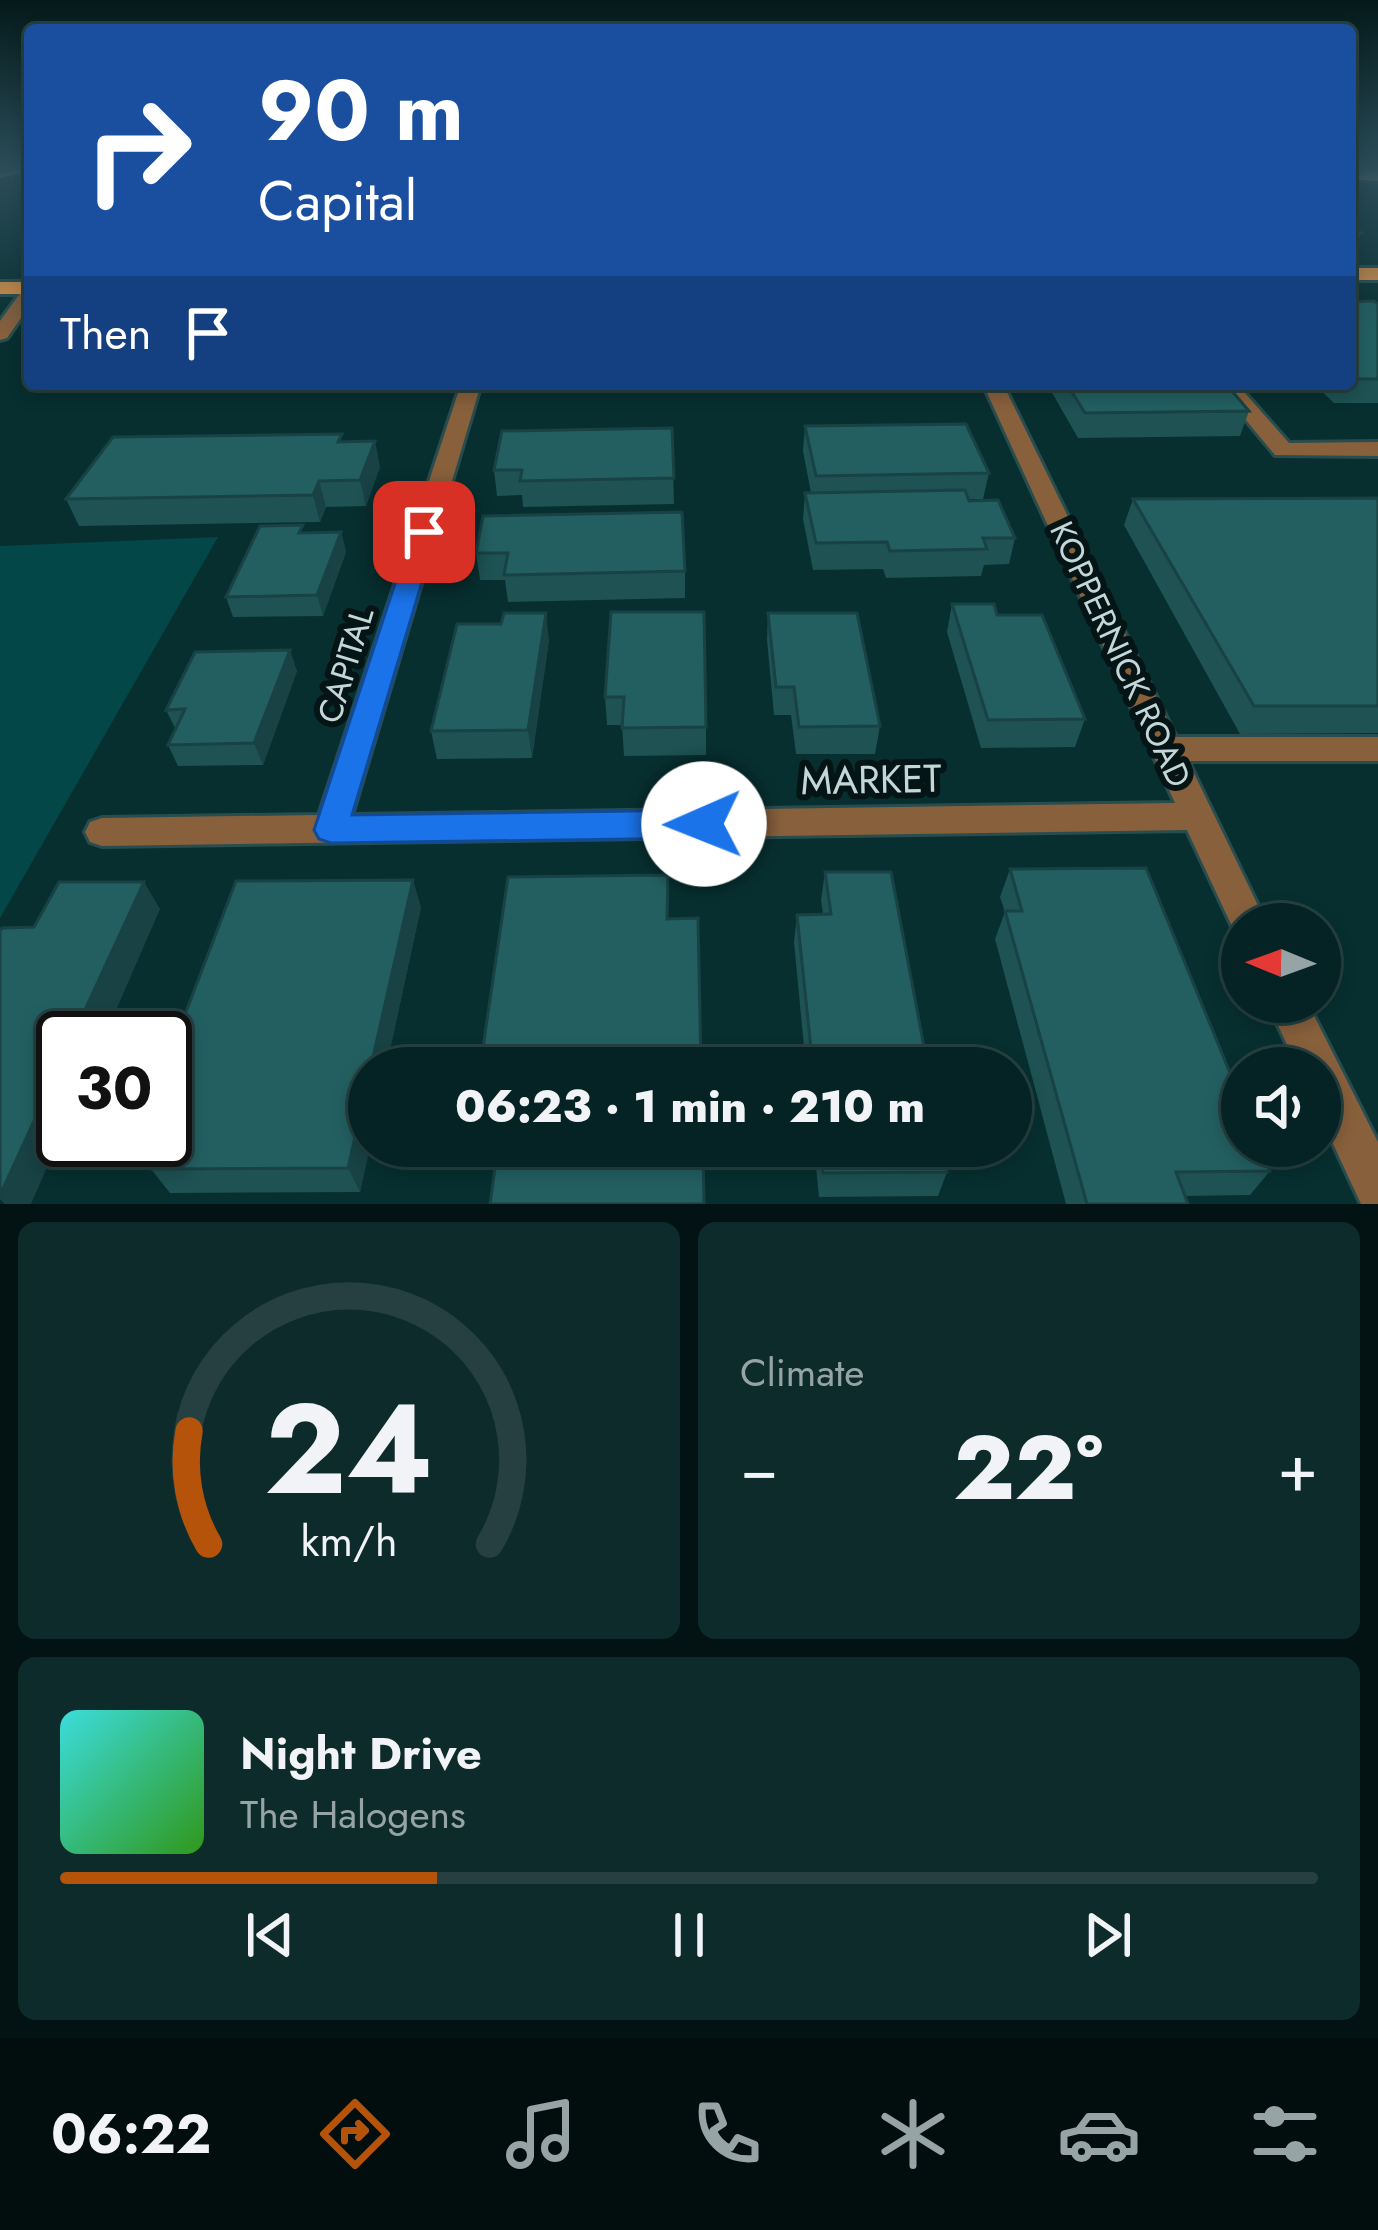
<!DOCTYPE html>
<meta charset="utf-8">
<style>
:root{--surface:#052324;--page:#0e2b2c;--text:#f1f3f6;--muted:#97a4a6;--line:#264041;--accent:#b45309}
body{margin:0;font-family:Jost,sans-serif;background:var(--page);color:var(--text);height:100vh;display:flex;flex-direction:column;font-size:45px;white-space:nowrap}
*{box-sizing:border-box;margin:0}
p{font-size:39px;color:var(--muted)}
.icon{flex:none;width:66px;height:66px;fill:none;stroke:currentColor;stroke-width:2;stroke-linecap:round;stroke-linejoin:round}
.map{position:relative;height:1204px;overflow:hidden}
.sheet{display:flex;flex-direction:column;gap:18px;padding:18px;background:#031314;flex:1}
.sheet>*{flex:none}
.hud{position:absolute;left:24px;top:24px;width:1332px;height:366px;border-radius:12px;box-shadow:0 6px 18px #0003,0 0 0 3px var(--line);background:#1a4fa0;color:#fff;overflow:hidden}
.needle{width:78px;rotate:271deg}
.fabs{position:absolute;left:1221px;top:903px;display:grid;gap:24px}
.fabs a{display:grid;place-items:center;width:120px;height:120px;border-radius:50%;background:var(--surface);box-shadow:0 6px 18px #0003,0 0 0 3px var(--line);font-size:60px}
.speed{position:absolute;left:36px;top:1011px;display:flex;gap:24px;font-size:60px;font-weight:700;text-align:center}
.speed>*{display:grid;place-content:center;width:156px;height:156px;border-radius:50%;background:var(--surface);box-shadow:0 6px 18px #0003,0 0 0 3px var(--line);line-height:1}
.speed .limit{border:6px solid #111;border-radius:18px;background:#fff;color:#111}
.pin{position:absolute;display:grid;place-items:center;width:102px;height:102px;color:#fff;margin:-51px;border-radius:24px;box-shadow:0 6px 18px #0006}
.me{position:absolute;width:132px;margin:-66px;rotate:269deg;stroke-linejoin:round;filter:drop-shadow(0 0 9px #0008)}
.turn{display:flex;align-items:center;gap:42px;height:252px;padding:0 36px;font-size:54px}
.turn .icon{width:156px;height:156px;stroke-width:2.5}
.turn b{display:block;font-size:84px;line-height:102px}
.then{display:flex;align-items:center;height:114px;padding:0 36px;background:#0003;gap:24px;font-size:45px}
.big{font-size:90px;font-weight:800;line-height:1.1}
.sheet .widget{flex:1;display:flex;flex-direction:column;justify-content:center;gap:18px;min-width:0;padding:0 42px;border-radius:18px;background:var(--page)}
.sheet .dial{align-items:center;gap:0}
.dial svg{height:312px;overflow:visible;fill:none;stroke:var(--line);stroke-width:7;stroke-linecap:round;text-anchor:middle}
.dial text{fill:var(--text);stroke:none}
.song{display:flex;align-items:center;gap:36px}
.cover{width:144px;height:144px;border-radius:18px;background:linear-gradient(135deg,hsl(180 70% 55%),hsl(110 70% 35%))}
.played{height:12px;border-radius:6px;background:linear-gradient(90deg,var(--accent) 30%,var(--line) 30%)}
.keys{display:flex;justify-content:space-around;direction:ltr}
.heat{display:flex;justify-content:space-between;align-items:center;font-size:66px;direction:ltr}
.sheet .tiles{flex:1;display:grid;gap:18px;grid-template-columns:1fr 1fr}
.widget:last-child{grid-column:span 2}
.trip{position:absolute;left:348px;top:1047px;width:684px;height:120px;border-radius:60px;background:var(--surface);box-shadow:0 6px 18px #0003,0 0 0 3px var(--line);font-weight:800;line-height:120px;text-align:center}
.tab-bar{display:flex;height:192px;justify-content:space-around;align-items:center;background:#020e0e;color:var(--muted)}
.tab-bar .icon{width:84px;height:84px}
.tab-bar .selected{color:var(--accent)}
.tab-bar b{font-size:54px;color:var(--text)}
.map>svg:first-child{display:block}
.green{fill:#034749}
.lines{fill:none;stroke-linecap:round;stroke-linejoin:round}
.minor-casing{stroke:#294d4e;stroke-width:6}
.major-casing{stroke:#294d4e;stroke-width:6}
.highway-casing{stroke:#294d4e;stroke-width:6}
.minor{fill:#88603c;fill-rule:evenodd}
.major{fill:#e99645;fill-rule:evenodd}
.highway{fill:#f3b883;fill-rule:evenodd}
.rail{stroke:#9cb4b5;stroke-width:4.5}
.wall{fill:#1e5253}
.shaded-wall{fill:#184244}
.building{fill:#235f61;stroke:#184244;stroke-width:3}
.route{fill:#1a73e8;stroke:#114b97;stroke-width:3}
.labels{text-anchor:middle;stroke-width:12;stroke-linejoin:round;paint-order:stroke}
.street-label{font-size:33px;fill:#c4d7d8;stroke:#051415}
.near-street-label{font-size:39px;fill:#c4d7d8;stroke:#051415}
</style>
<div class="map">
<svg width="1378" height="1204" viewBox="0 0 1378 1204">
<rect width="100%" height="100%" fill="#072f30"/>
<path class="green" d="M218,537L0,918V546Z"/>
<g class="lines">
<defs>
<path id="minor" d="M30,287V305L7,338L0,340V321L24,288Z
M461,384H481L352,815L1175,803L983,384H1003L1176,737H1378V761H1188L1267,924H1242V938L1236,935L1187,830L102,846L90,842L85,832L90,822L102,818L319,815Z
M1216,384H1237L1289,443L1378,442V456L1275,455Z
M1267,1002H1307L1378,1142V1204H1361L1320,1116V1068H1298Z"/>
<path id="major" d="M1350,268H1378V280H1350Z
M0,282H30V294H0Z"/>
<path id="highway" d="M1350,169H1378V181L1350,179Z"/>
</defs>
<use href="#minor" class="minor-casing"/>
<use href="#major" class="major-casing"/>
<use href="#highway" class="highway-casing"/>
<use href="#minor" class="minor"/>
<use href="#major" class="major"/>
<use href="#highway" class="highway"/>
<path class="rail" d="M0,175L30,170"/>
</g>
<path class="wall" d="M1350,224L1361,233L1355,248H1350Z
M1350,302L1378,304V403H1334L1314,384H1350Z
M559,384H674V387L560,389Z
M793,384H909V386L794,387Z
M1047,384H1226L1249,411L1240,436L1078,438Z
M805,426L989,473L983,499H968L1015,538L1009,564L984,565L981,576L886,578L883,569L813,570L803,519L805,493H811L803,451Z
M672,428L674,504L523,507L522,495L497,496L494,470Z
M344,442L380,467L366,506L326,507L320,522L79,526L66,499Z
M1378,498V733L1240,734L1124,525L1133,499Z
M483,516L685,571V598L508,602L505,580H480L476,553Z
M341,532L346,552L323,616L233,617L226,597L305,533Z
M952,604L997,615L1085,719L1075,747L981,748L947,632Z
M611,612L706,727V755L624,756L622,725H607L605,697Z
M768,613L880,726L875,754H796L791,715H774L767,640Z
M549,640L532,758L437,759L431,731Z
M297,671L263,765L178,766L168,745L176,730L166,710Z
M1010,869L1270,1171L1250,1195L1185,1196L1188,1204H1066L995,939L1005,912L1000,897Z
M825,872L928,1068H806L794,942L797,915L823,914L821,900Z
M421,907L386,1068H369L370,1146L360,1192L170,1193L151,1169L160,1144L157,1140H165V1067Z
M814,1146H943L947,1172L938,1196L819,1197Z"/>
<path class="shaded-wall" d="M375,441L380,467L366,506L360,480Z
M319,481L326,507L320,522L313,495Z
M341,532L346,552L323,616L317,595Z
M546,613L549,640L532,758L528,730Z
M290,650L297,671L263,765L254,743Z
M413,880L421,907L386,1068H370Z
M144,882L160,909L104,1038H72Z
M63,1058V1131L31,1204H5L0,1199V1195Z
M369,1073L370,1146L360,1192L348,1168Z"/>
<path class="building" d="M1350,224L1361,233H1350Z
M1374,301L1378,304V379H1350V302Z
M1067,384H1226L1249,411L1085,413Z
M966,424L989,473L816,476L805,426Z
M672,428L674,478L520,481L522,470H494L502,431Z
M342,434L338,442L375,441L360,480L319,481L313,495L66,499L113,437Z
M965,490L969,501L998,500L1015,538H983L987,549L890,551L887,542L816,543L805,493Z
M1378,498V706H1254L1133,499Z
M682,512L685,571L504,575L508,553H476L483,516Z
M303,525L299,533L341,532L317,595L226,597L260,526Z
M952,604H994L997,615H1042L1085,719L988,720Z
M611,612H704L706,727L622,728L624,697H605Z
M504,613H546L528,730L431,731L457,624H501Z
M768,613H857L880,726L799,727L794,687H776Z
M290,650L254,743L168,745L185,709L166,710L195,652Z
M1146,868L1242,1102V1146H1260L1270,1171L1176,1172L1188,1204H1087L1005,911H1022L1010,869Z
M825,872H891L928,1068H813L797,915L831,914Z
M668,875L667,919L698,918L701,1068H480L508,877Z
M413,880L348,1168L151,1169L161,1140H165V1130L168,1122H165V1067L236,881Z
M59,882H144L72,1038H63V1058L0,1195V931L2,928L34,927Z
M498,1146H703L704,1204H490Z
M821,1146H943L947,1172L823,1173Z"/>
<linearGradient id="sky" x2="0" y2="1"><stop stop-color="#041a1a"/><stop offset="0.5" stop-color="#2b4d59"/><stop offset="1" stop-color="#2b4d59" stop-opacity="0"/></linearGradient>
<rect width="1378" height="337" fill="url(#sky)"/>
<path class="route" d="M424,524L437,532L352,815L704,810L716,814L721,824L716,834L704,838L331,843L319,839L314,830L412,532Z"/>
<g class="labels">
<g class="street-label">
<text transform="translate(1121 654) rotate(65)" y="12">KOPPERNICK ROAD</text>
<text transform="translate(345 665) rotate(-73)" y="12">CAPITAL</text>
</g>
<g class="near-street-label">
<text transform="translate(871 779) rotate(-1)" y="14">MARKET</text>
</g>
</g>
</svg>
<div class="fabs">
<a><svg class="needle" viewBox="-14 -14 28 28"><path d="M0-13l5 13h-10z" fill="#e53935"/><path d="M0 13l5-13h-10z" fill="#97a4a6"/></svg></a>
<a><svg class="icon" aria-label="sound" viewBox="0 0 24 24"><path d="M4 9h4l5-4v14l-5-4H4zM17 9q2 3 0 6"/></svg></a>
</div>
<div class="speed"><div class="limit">30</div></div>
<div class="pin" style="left:424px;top:532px;background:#d93025"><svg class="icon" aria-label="arrive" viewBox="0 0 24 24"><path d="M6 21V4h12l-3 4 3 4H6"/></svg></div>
<svg class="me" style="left:704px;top:824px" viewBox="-20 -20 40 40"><circle r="19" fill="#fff"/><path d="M0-13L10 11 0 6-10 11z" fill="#1a73e8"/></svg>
<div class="trip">06:23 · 1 min · 210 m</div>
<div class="hud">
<div class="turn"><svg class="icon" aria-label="right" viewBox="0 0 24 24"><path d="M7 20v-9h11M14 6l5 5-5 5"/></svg><div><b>90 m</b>Capital</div></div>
<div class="then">Then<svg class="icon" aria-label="arrive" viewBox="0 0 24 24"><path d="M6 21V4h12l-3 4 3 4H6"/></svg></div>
</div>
</div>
<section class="sheet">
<div class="tiles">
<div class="widget dial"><svg viewBox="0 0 100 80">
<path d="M14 69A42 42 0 1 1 86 69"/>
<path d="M14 69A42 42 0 0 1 9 40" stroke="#b45309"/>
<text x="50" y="56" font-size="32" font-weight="700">24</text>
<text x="50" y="72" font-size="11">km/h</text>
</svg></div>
<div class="widget"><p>Climate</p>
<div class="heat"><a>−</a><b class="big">22°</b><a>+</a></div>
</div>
<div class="widget">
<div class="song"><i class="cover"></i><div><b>Night Drive</b><p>The Halogens</p></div></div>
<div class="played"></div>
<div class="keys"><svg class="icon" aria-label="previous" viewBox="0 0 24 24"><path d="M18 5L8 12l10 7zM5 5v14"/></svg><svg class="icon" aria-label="pause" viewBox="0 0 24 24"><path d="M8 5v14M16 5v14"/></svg><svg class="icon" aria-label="next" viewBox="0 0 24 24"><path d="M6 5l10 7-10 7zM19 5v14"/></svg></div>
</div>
</div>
</section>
<nav class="tab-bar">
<b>06:22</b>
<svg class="icon selected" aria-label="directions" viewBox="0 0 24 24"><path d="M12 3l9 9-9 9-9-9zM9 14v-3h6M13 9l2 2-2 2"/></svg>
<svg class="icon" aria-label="music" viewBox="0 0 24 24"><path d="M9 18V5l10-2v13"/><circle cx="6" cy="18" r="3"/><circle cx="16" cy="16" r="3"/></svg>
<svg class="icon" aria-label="phone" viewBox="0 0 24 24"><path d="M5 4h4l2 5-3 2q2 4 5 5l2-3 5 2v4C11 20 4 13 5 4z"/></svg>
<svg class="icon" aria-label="climate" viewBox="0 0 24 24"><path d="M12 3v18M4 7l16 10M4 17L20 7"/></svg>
<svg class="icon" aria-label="car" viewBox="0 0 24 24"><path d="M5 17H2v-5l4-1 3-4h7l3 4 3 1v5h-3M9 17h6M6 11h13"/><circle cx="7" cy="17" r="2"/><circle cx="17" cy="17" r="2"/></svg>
<svg class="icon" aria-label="filters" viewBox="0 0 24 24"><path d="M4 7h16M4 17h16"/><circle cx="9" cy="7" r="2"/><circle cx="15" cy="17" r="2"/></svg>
</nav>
